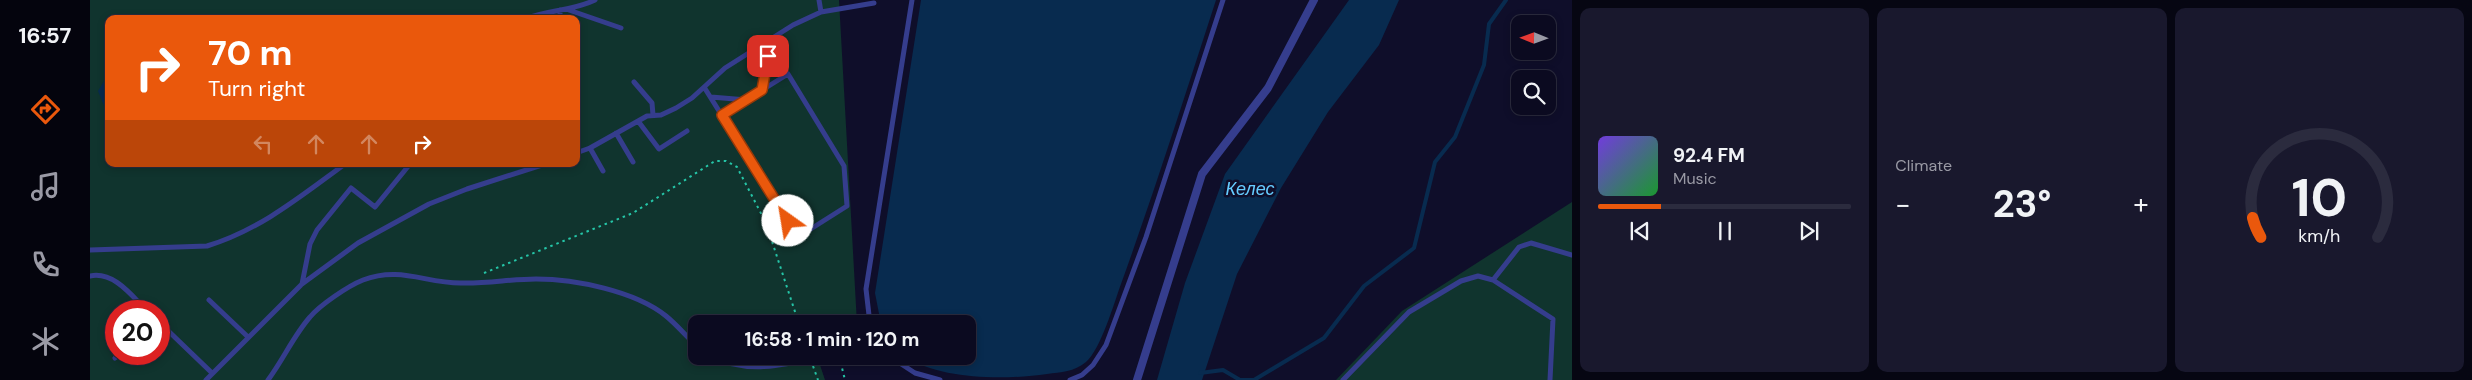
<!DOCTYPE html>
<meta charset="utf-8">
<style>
:root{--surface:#0b0a20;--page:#19182d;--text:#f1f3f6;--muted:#9a9aa5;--line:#2b2b3e;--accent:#ea580c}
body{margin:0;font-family:"DM Sans",sans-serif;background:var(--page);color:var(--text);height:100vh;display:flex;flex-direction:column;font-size:19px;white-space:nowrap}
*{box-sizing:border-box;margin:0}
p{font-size:16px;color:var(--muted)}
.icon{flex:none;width:28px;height:28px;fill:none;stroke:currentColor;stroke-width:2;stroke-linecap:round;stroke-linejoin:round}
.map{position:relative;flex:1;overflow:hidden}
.sheet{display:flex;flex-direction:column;gap:8px;padding:8px;background:#060612;width:900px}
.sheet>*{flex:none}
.banner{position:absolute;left:15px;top:15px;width:475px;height:152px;border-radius:10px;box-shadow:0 2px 8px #0003,0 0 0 1px var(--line);background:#ea580c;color:#fff;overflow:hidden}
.needle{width:32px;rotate:271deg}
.tools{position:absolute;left:1421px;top:15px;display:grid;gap:10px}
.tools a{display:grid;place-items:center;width:45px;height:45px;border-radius:10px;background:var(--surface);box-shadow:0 2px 8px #0003,0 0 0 1px var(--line);font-size:25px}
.speed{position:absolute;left:15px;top:300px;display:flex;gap:10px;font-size:25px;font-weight:700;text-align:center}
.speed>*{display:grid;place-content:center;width:65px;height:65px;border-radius:50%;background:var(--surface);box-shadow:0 2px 8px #0003,0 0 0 1px var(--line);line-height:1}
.speed .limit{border:8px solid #d22;background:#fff;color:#111}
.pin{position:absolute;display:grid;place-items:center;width:42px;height:42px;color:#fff;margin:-21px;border-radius:10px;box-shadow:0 2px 8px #0006}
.me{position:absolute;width:55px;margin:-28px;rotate:328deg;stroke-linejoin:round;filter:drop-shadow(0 0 4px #0008)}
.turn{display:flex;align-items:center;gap:18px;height:105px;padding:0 20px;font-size:22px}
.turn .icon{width:65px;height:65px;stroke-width:2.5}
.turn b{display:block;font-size:35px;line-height:42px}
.lanes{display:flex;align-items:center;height:48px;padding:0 20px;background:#0003;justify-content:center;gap:25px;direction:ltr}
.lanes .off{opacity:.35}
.big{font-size:38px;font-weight:700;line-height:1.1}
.sheet .tile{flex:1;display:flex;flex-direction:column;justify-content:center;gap:8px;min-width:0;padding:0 18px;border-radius:10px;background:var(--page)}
.sheet .dial{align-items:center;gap:0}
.dial svg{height:130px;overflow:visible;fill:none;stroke:var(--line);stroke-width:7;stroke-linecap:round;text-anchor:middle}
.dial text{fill:var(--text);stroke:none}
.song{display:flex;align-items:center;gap:15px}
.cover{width:60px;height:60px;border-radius:8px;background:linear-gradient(135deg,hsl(260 70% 55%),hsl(130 70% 35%))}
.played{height:5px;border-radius:2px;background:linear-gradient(90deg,var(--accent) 25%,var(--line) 25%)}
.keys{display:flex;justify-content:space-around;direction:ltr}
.heat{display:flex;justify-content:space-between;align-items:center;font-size:28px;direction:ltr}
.sheet .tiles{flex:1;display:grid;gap:8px;grid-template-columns:repeat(3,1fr)}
.trip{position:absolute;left:598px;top:315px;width:288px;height:50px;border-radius:10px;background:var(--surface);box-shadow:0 2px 8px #0003,0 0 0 1px var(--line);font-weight:700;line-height:50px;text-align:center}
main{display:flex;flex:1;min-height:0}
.dock{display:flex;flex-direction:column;width:90px;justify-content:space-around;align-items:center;background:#04040d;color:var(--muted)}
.dock .icon{width:35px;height:35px}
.dock .current{color:var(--accent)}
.dock b{font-size:22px;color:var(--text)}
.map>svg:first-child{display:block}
.green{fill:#10342e;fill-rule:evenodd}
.water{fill:#082b4f}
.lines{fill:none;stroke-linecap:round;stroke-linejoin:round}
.stream{stroke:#082b4f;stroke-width:4}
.path{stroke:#25c5a7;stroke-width:2;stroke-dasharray:2.5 4;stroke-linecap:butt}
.service{stroke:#353d8d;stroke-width:5}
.pedestrian{stroke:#353d8d;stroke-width:8}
.route-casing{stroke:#983908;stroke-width:12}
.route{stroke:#ea580c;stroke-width:9}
.labels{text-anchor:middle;stroke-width:5;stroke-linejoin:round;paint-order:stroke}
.water-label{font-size:18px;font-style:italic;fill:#65ccff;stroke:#0f0e2a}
</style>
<main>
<nav class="dock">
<b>16:57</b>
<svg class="icon current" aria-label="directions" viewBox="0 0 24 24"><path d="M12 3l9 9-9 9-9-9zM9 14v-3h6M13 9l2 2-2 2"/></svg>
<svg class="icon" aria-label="music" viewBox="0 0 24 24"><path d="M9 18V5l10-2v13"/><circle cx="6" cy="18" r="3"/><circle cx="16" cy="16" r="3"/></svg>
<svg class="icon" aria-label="phone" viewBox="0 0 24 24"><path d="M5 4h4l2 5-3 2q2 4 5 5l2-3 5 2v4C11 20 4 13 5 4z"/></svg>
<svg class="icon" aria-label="climate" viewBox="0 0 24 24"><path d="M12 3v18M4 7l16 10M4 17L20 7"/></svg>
</nav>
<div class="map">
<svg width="1482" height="380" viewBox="0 0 1482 380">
<rect width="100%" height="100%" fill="#0f0e2a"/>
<path class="green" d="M0,0H749L767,324H606V356H727L735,380H0ZM19,19H486V164H19ZM26,311H69V354H26Z
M1482,202V380H1246L1312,311Z"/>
<path class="water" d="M831,0H1126C1095,95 1065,190 1031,284C1024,303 1011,349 996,362C984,372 971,372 957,374C913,380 852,380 813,356H876V324H791L785,293Z
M1259,0H1309L1289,45L1238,112L1191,188L1147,274L1112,380H1067L1095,283L1135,174Z
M19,73V118L8,91Z"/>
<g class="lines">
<path class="stream" d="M1110,373L1133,370L1150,380H1164L1234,338L1274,286L1324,248L1345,162L1365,137L1394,65L1399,24L1416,0"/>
<path class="path" d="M394,273L543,213L625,161H636L647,167L676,223L709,324
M749,356L755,380
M723,366L728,380"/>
<path class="service" d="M729,0L731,12
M476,9L531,28
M435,19C457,10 483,11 505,0
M470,19V10
M486,31V45
M544,82L562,103L563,115
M614,87L708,237L757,206L754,166L698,74L632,115
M672,90L680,40
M621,97L657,100
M548,121L569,149L597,131
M526,133L543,162
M500,148L513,171
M486,153L500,148L557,116L571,115L586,108L602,98L635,68L703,25L731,12L784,3
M0,250L117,246C170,230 211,196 255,164
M0,276C24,271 42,296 57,311
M1403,280L1429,247L1441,243L1482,255
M212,284L220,244L227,230L261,188L285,207L320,164
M119,300L158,337
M69,322L122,373
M780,324L776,289L822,0
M620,356C656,374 692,366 730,356
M799,356L825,373L850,380
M25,358L31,354
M116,380L212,284L268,243L339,204L377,189L455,164
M178,380C193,360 204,335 220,317C230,305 258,286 273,280C310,266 335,283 370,283C396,284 421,279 446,279C485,279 545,291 576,316C587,325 596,336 606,345
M980,380L992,375L1003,365L1016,345L1056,237L1133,0
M1253,380L1319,312L1371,281L1388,276L1403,280L1463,319L1460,380"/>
<path class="pedestrian" d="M1047,380L1112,174L1178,88L1224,0"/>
</g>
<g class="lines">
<defs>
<path id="route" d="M678,56L672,90L632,115L698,221"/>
</defs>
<use href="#route" class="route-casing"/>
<use href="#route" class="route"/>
</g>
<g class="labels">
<g class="water-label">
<text x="1160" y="195">Келес</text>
</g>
</g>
</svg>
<div class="tools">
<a><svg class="needle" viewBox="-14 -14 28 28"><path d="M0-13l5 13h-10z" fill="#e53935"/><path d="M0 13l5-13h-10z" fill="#9a9aa5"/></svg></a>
<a><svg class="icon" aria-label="search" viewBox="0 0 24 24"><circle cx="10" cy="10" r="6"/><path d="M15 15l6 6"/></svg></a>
</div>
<div class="speed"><div class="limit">20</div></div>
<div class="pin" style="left:678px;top:56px;background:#d93025"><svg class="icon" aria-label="arrive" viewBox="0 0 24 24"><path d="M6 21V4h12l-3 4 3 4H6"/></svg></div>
<svg class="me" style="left:698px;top:221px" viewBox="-20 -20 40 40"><circle r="19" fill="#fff"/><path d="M0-13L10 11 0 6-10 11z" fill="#ea580c"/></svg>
<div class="trip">16:58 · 1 min · 120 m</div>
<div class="banner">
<div class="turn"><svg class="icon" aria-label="right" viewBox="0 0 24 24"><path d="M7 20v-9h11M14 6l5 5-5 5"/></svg><div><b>70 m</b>Turn right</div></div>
<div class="lanes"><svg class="icon off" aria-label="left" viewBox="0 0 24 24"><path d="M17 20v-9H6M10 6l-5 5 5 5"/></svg><svg class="icon off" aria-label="ahead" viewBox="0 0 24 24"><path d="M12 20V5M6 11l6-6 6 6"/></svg><svg class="icon off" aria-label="ahead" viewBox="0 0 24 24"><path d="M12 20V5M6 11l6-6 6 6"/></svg><svg class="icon" aria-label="right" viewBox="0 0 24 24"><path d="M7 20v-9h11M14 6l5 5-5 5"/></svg></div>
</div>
</div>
<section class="sheet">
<div class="tiles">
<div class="tile">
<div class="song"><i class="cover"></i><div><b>92.4 FM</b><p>Music</p></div></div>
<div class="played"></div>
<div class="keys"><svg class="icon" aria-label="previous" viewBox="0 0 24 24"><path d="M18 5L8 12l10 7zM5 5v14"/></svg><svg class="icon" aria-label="pause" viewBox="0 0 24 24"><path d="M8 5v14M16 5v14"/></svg><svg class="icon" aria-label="next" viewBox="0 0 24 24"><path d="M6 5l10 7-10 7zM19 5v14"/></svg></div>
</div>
<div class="tile"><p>Climate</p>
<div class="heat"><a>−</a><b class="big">23°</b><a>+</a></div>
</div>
<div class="tile dial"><svg viewBox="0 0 100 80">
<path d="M14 69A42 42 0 1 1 86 69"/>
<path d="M14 69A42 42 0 0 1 9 57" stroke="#ea580c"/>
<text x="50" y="56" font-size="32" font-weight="700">10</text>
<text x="50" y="72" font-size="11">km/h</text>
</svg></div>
</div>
</section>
</main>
